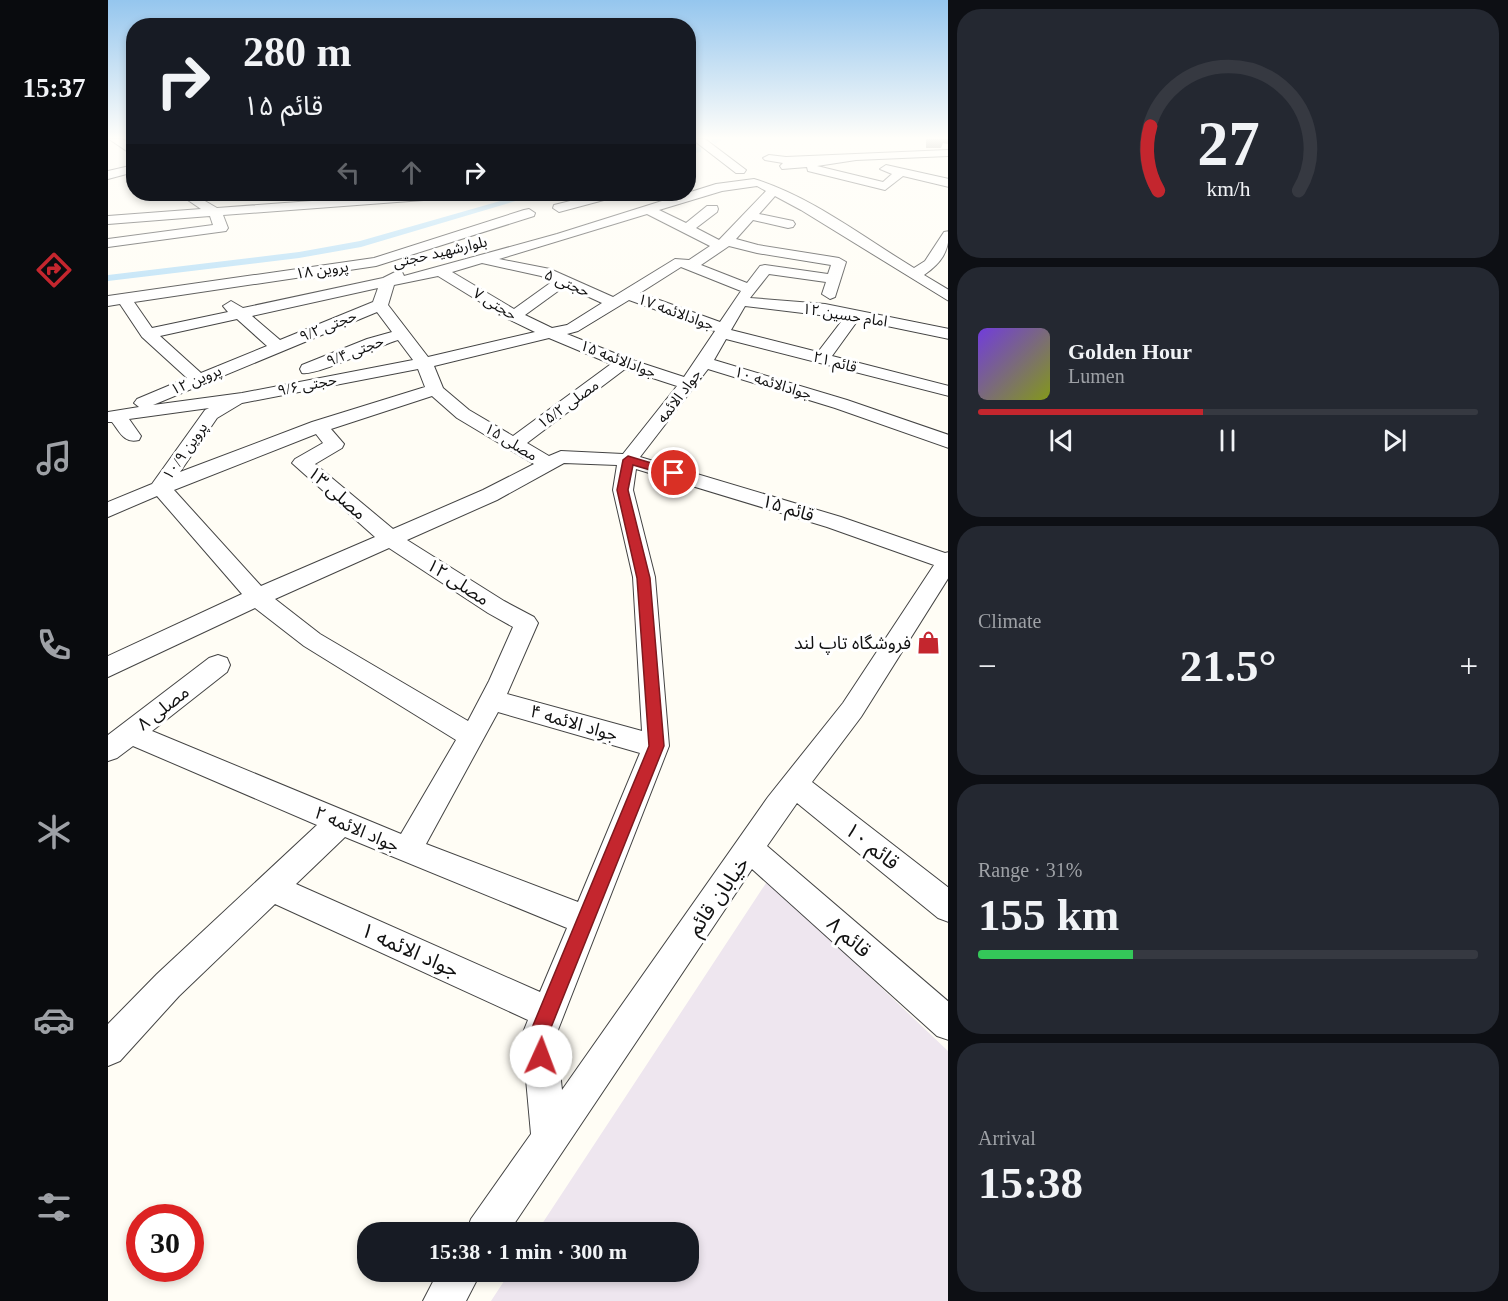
<!DOCTYPE html>
<meta charset="utf-8">
<style>
:root{--surface:#171b24;--page:#242831;--text:#f1f3f6;--muted:#9ea1a6;--line:#363941;--accent:#c4262e}
body{margin:0;font-family:"Times New Roman","Noto Sans Arabic",serif;background:var(--page);color:var(--text);height:100vh;display:flex;flex-direction:column;font-size:22px;white-space:nowrap}
*{box-sizing:border-box;margin:0}
p{font-size:20px;color:var(--muted)}
.icon{flex:none;width:33px;height:33px;fill:none;stroke:currentColor;stroke-width:2;stroke-linecap:round;stroke-linejoin:round}
.map{position:relative;flex:1;overflow:hidden}
.sheet{display:flex;flex-direction:column;gap:9px;padding:9px;background:#0d0f14;width:560px}
.sheet>*{flex:none}
.banner{position:absolute;left:18px;top:18px;width:570px;height:183px;border-radius:24px;box-shadow:0 3px 9px #0003;background:#171b24;color:var(--text);overflow:hidden}
.speed{position:absolute;left:18px;top:1204px;display:flex;gap:12px;font-size:30px;font-weight:700;text-align:center}
.speed>*{display:grid;place-content:center;width:78px;height:78px;border-radius:50%;background:var(--surface);box-shadow:0 3px 9px #0003;line-height:1}
.speed .limit{border:9px solid #d22;background:#fff;color:#111}
.pin{position:absolute;display:grid;place-items:center;width:51px;height:51px;color:#fff;margin:-26px;border:3px solid #fff;border-radius:50%;box-shadow:0 2px 6px #0007}
.me{position:absolute;width:66px;margin:-33px;rotate:2deg;stroke-linejoin:round;filter:drop-shadow(0 0 4px #0008)}
.turn{display:flex;align-items:center;gap:21px;height:126px;padding:0 18px;font-size:27px}
.turn .icon{width:78px;height:78px;stroke-width:2.5}
.turn b{display:block;font-size:42px;line-height:51px}
.lanes{display:flex;align-items:center;height:57px;padding:0 18px;background:#0003;justify-content:center;gap:30px;direction:ltr}
.lanes .off{opacity:.35}
.big{font-size:45px;font-weight:600;line-height:1.1}
.sheet .card{flex:1;display:flex;flex-direction:column;justify-content:center;gap:9px;min-width:0;padding:0 21px;border-radius:24px;background:var(--page)}
.sheet .dial{align-items:center;gap:0}
.dial svg{height:156px;overflow:visible;fill:none;stroke:var(--line);stroke-width:7;stroke-linecap:round;text-anchor:middle}
.dial text{fill:var(--text);stroke:none}
.song{display:flex;align-items:center;gap:18px}
.cover{width:72px;height:72px;border-radius:9px;background:linear-gradient(135deg,hsl(260 70% 55%),hsl(70 70% 35%))}
.played{height:6px;border-radius:3px;background:linear-gradient(90deg,var(--accent) 45%,var(--line) 45%)}
.keys{display:flex;justify-content:space-around;direction:ltr}
.heat{display:flex;justify-content:space-between;align-items:center;font-size:33px;direction:ltr}
.charge{height:9px;border-radius:4px;background:linear-gradient(90deg,#34c759 31%,var(--line) 0)}
.trip{position:absolute;left:249px;top:1222px;width:342px;height:60px;border-radius:24px;background:var(--surface);box-shadow:0 3px 9px #0003;font-weight:600;line-height:60px;text-align:center}
main{display:flex;flex:1;min-height:0}
.menu{display:flex;flex-direction:column;width:108px;justify-content:space-around;align-items:center;background:#090b0e;color:var(--muted)}
.menu .icon{width:42px;height:42px}
.menu .active{color:var(--accent)}
.menu b{font-size:27px;color:var(--text)}
.map>svg:first-child{display:block}
.industrial{fill:#eee6ef}
.lines{fill:none;stroke-linecap:round;stroke-linejoin:round}
.canal{fill:#b9e0f7;fill-rule:evenodd}
.minor-casing{stroke:#444;stroke-width:2}
.minor{fill:#fff;fill-rule:evenodd}
.wall{fill:#4d4742}
.route{fill:#c4262e;stroke:#7f191e;stroke-width:1.5}
.labels{text-anchor:middle;stroke-width:6;stroke-linejoin:round;paint-order:stroke}
.far-street-label{font-size:15px;fill:#111;stroke:#fff}
.street-label{font-size:18px;fill:#111;stroke:#fff}
.poi-label{font-size:18px;fill:#111;stroke:#fff;text-anchor:end}
.near-street-label{font-size:21px;fill:#111;stroke:#fff}
</style>
<main>
<nav class="menu">
<b>15:37</b>
<svg class="icon active" aria-label="directions" viewBox="0 0 24 24"><path d="M12 3l9 9-9 9-9-9zM9 14v-3h6M13 9l2 2-2 2"/></svg>
<svg class="icon" aria-label="music" viewBox="0 0 24 24"><path d="M9 18V5l10-2v13"/><circle cx="6" cy="18" r="3"/><circle cx="16" cy="16" r="3"/></svg>
<svg class="icon" aria-label="phone" viewBox="0 0 24 24"><path d="M5 4h4l2 5-3 2q2 4 5 5l2-3 5 2v4C11 20 4 13 5 4z"/></svg>
<svg class="icon" aria-label="climate" viewBox="0 0 24 24"><path d="M12 3v18M4 7l16 10M4 17L20 7"/></svg>
<svg class="icon" aria-label="car" viewBox="0 0 24 24"><path d="M5 17H2v-5l4-1 3-4h7l3 4 3 1v5h-3M9 17h6M6 11h13"/><circle cx="7" cy="17" r="2"/><circle cx="17" cy="17" r="2"/></svg>
<svg class="icon" aria-label="filters" viewBox="0 0 24 24"><path d="M4 7h16M4 17h16"/><circle cx="9" cy="7" r="2"/><circle cx="15" cy="17" r="2"/></svg>
</nav>
<div class="map">
<svg width="841" height="1301" viewBox="0 0 841 1301">
<rect width="100%" height="100%" fill="#fffdf5"/>
<path class="industrial" d="M660,880L840,1051V1301H383L402,1272H580V1233H428Z"/>
<g class="lines">
<path class="canal" d="M604,139H614L607,144L603,141Z
M590,147L593,148V152L580,154V149Z
M417,194H431L253,247L191,258L0,281V275L191,252L252,241Z"/>
<defs>
<path id="minor" d="M1,139H14L26,147V156Z
M584,139H597L638,170L636,173H628Z
M841,150V156L748,160L709,166L775,182L784,174L772,169L778,165L841,179V187L795,176L777,190L700,171L699,167L674,169L672,166L675,163L657,160L655,158L661,155L678,157Z
M26,165V172L0,179V171Z
M646,179C702,196 755,237 806,268L817,261L836,232L841,231C841,252 833,263 816,275L841,290V301L693,210L667,196L651,214L685,221L687,224L685,227L680,228L645,220L628,239L650,245L731,258L738,262L727,297L722,299L714,294L718,282L661,274L642,298L717,304L841,329V339L750,320L724,356L841,386V396L618,339L606,360L739,400L841,435V448L727,408L600,369L532,457L733,517L837,553L841,552V577L753,717L704,782L841,888V922L830,918L689,803L659,846L841,1002V1040L829,1036L644,869L400,1233H358L363,1219L423,1134L414,1035L420,1020L167,904L71,996L12,1061L0,1066V1024L49,974L209,825L25,746L9,758L0,761V735L101,658L110,655L119,658L122,665L119,672L44,731L293,834L348,740L196,646L147,608L0,677V656L134,594L49,496L0,517V502L44,484L97,410L101,408L21,419L33,436L31,440C16,444 12,432 4,422H0V412L31,407L26,403L29,399L79,378L34,337L12,304L0,306V296L266,258L416,210L421,209L427,213L426,216L268,266L26,302L44,328L120,312L115,306L123,301L135,308L275,278L289,271L294,272L296,276L449,234L608,184ZM649,186L658,191L611,240L588,228L609,212L610,209L609,206H599L578,223L551,210L614,191ZM539,214L602,246L581,260L567,259L505,297L442,269L391,259ZM621,246L649,253L723,265L720,274L657,265L652,266L639,283L593,265ZM374,263L433,276L445,281L406,309L344,272ZM573,267L633,291L612,322L532,293ZM330,276L400,319L427,332L320,357L280,305L286,285ZM457,286L494,303L459,325L444,328L417,315ZM270,288L265,302L172,340L144,316ZM521,300L607,331L576,377L521,359L459,334L470,331ZM637,306L736,318L710,352L623,330ZM269,312L284,332L259,339L194,365L192,369L194,373C209,376 270,346 290,340L305,360L134,393L45,405ZM129,319L159,346L93,373L52,336ZM441,338L503,364L405,436L361,410L335,388L326,366ZM310,369L317,387L204,422L72,472L109,418L134,403ZM517,369L569,386L515,454L453,451L441,456L419,443ZM324,396L349,418L426,464L375,490L285,529L207,464L234,448L236,444L223,429ZM208,434L215,443L187,459L184,463L267,537L153,586L66,490ZM456,463L509,465L505,490L525,577L534,731L399,694L430,623L426,617L396,601L299,540L389,500ZM528,469L719,527L826,565L735,703L660,797L454,1090L448,1035L561,746L547,577L525,490ZM281,548L380,613L405,627L381,681L360,721L212,634L167,599ZM390,712L532,753L470,902L318,844ZM237,837L459,928L432,992L188,884Z
M71,194H85L109,208L299,194H348L342,198L115,215L120,228L118,231L0,247V239L105,225L102,216L0,224V216L93,209Z
M491,194H509L507,197L451,212L445,208L446,205Z
M330,1272H373L358,1301H315Z"/>
</defs>
<use href="#minor" class="minor-casing"/>
<use href="#minor" class="minor"/>
</g>
<path class="wall" d="M818,139H840V144L835,143L833,148H818Z"/>
<linearGradient id="sky" x2="0" y2="1"><stop stop-color="#95c6ee"/><stop offset="0.43" stop-color="#fffefa"/><stop offset="1" stop-color="#fffefa" stop-opacity="0"/></linearGradient>
<rect width="841" height="321" fill="url(#sky)"/>
<path class="route" d="M520,456L570,471L572,473L566,477L525,465L520,490L542,578L556,746L440,1035L442,1056L440,1063L433,1066L426,1063L421,1035L541,746L529,578L509,490L515,460Z"/>
<defs>
<symbol id="shop-bare" viewBox="-9 -9 18 18"><path d="M-5-2.5h2.3a2.7 3.5 0 0 1 5.4 0H5L5.5 6h-11ZM-1.5-2.5h3a1.5 2.3 0 0 0-3 0Z" fill="#c4262e" stroke="#fff" stroke-width="2.5" paint-order="stroke"/></symbol>
</defs>
<g fill-rule="evenodd">
<use href="#shop-bare" x="804" y="626" width="33" height="33"/>
</g>
<g class="labels">
<g class="far-street-label">
<text transform="translate(332 252) rotate(-13)" y="5">بلوارشهید حجتی</text>
<text transform="translate(214 270) rotate(-8)" y="5">پروین ۱۸</text>
<text transform="translate(459 283) rotate(23)" y="5">حجتی ۵</text>
<text transform="translate(387 304) rotate(31)" y="5">حجتی ۷</text>
<text transform="translate(568 312) rotate(20)" y="5">جوادالائمه ۱۷</text>
<text transform="translate(737 315) rotate(9)" y="5">امام حسین ۱۲</text>
<text transform="translate(220 326) rotate(-22)" y="5">حجتی ۹/۲</text>
<text transform="translate(247 351) rotate(-21)" y="5">حجتی ۹/۴</text>
<text transform="translate(510 359) rotate(21)" y="5">جوادالائمه ۱۵</text>
<text transform="translate(727 362) rotate(15)" y="5">قائم ۲۱</text>
<text transform="translate(88 380) rotate(-23)" y="5">پروین ۱۲</text>
<text transform="translate(665 383) rotate(17)" y="5">جوادالائمه ۱۰</text>
<text transform="translate(199 385) rotate(-11)" y="5">حجتی ۹/۶</text>
<text transform="translate(571 396) rotate(-53)" y="5">جواد الائمه</text>
<text transform="translate(460 404) rotate(-36)" y="5">مصلی ۱۵/۲</text>
<text transform="translate(403 442) rotate(31)" y="5">مصلی ۱۵</text>
<text transform="translate(77 451) rotate(-55)" y="5">پروین ۱۰/۹</text>
</g>
<g class="street-label">
<text transform="translate(229 493) rotate(41)" y="6">مصلی ۱۳</text>
<text transform="translate(680 508) rotate(17)" y="6">قائم ۱۵</text>
<text transform="translate(350 582) rotate(33)" y="6">مصلی ۱۲</text>
<text transform="translate(55 708) rotate(-38)" y="6">مصلی ۸</text>
<text transform="translate(466 723) rotate(16)" y="6">جواد الائمه ۴</text>
<text transform="translate(249 829) rotate(23)" y="6">جواد الائمه ۲</text>
</g>
<g class="poi-label">
<text x="803" y="649">فروشگاه تاپ لند</text>
</g>
<g class="near-street-label">
<text transform="translate(764 846) rotate(38)" y="7">قائم ۱۰</text>
<text transform="translate(610 896) rotate(-55)" y="7">خیابان قائم</text>
<text transform="translate(741 937) rotate(41)" y="7">قائم ۸</text>
<text transform="translate(302 950) rotate(24)" y="7">جواد الائمه ۱</text>
</g>
</g>
</svg>
<div class="speed"><div class="limit">30</div></div>
<div class="pin" style="left:566px;top:473px;background:#d93025"><svg class="icon" aria-label="arrive" viewBox="0 0 24 24"><path d="M6 21V4h12l-3 4 3 4H6"/></svg></div>
<svg class="me" style="left:433px;top:1056px" viewBox="-20 -20 40 40"><circle r="19" fill="#fff"/><path d="M0-13L10 11 0 6-10 11z" fill="#c4262e"/></svg>
<div class="trip">15:38 · 1 min · 300 m</div>
<div class="banner">
<div class="turn"><svg class="icon" aria-label="right" viewBox="0 0 24 24"><path d="M7 20v-9h11M14 6l5 5-5 5"/></svg><div><b>280 m</b>قائم ۱۵</div></div>
<div class="lanes"><svg class="icon off" aria-label="left" viewBox="0 0 24 24"><path d="M17 20v-9H6M10 6l-5 5 5 5"/></svg><svg class="icon off" aria-label="ahead" viewBox="0 0 24 24"><path d="M12 20V5M6 11l6-6 6 6"/></svg><svg class="icon" aria-label="right" viewBox="0 0 24 24"><path d="M7 20v-9h11M14 6l5 5-5 5"/></svg></div>
</div>
</div>
<section class="sheet">
<div class="card dial"><svg viewBox="0 0 100 80">
<path d="M14 69A42 42 0 1 1 86 69"/>
<path d="M14 69A42 42 0 0 1 10 36" stroke="#c4262e"/>
<text x="50" y="56" font-size="32" font-weight="700">27</text>
<text x="50" y="72" font-size="11">km/h</text>
</svg></div>
<div class="card">
<div class="song"><i class="cover"></i><div><b>Golden Hour</b><p>Lumen</p></div></div>
<div class="played"></div>
<div class="keys"><svg class="icon" aria-label="previous" viewBox="0 0 24 24"><path d="M18 5L8 12l10 7zM5 5v14"/></svg><svg class="icon" aria-label="pause" viewBox="0 0 24 24"><path d="M8 5v14M16 5v14"/></svg><svg class="icon" aria-label="next" viewBox="0 0 24 24"><path d="M6 5l10 7-10 7zM19 5v14"/></svg></div>
</div>
<div class="card"><p>Climate</p>
<div class="heat"><a>−</a><b class="big">21.5°</b><a>+</a></div>
</div>
<div class="card"><p>Range · 31%</p><b class="big">155 km</b><div class="charge"></div></div>
<div class="card"><p>Arrival</p><b class="big">15:38</b></div>
</section>
</main>
